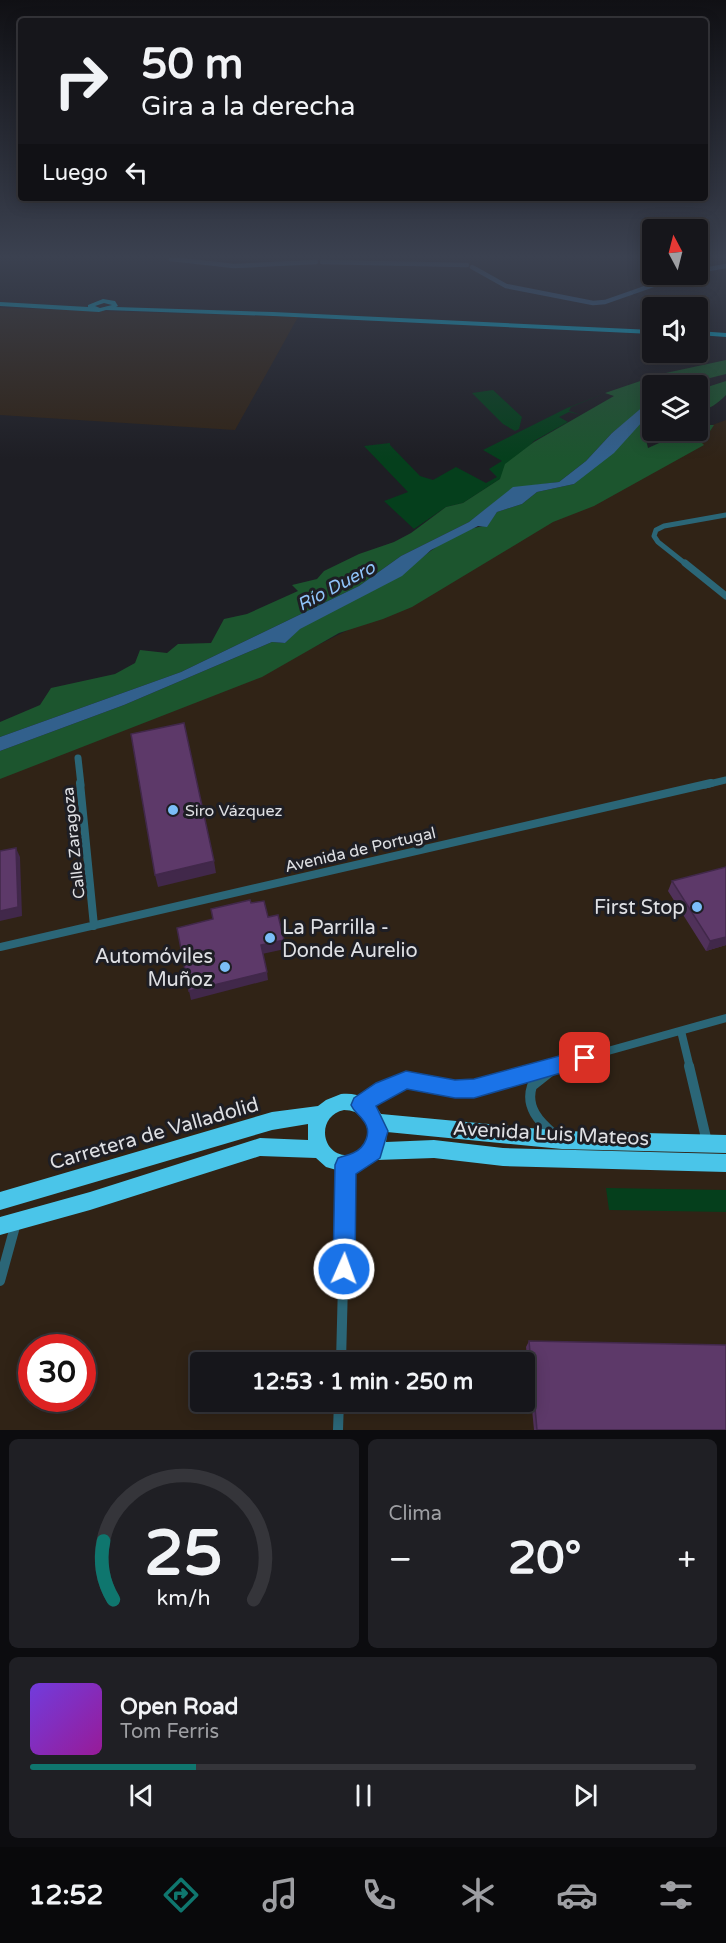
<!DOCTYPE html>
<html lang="es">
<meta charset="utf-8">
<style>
:root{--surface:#16161b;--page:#1f1f24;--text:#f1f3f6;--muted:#9e9fa3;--line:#35353a;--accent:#0f766e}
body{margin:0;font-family:"Varela Round",sans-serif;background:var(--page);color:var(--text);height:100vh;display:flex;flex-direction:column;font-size:22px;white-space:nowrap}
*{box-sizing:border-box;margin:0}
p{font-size:20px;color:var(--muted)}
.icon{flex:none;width:33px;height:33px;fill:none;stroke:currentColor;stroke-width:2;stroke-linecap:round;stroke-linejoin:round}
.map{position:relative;height:1430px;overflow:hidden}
.side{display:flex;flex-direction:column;gap:9px;padding:9px;background:#0c0c0f;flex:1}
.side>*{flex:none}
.top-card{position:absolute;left:18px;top:18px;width:690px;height:183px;border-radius:6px;box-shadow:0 3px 15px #0003,0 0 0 2px var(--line);background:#16161b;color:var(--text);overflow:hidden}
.needle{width:39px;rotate:353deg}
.controls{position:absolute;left:642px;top:219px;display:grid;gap:12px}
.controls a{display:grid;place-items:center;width:66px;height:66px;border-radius:6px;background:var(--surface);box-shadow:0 3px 15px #0003,0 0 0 2px var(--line);font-size:30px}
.speed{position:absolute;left:18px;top:1334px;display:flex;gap:12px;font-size:30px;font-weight:700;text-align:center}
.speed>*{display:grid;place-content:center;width:78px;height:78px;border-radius:50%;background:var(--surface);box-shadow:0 3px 15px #0003,0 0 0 2px var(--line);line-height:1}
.speed .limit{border:9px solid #d22;background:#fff;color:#111}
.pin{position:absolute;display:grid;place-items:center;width:51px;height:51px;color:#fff;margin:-26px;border-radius:12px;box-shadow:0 3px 9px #0006}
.me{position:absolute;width:66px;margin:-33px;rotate:2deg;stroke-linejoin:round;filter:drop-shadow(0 0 4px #0008)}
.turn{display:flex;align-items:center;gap:21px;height:126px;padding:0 24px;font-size:27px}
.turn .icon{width:78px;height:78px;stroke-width:2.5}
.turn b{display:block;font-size:42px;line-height:51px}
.then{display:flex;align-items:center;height:57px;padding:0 24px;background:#0003;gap:12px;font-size:22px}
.big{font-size:45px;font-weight:800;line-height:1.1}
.side .tile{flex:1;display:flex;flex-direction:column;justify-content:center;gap:9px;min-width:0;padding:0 21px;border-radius:9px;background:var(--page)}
.side .dial{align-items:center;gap:0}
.dial svg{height:156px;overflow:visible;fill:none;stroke:var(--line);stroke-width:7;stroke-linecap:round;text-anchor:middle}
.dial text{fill:var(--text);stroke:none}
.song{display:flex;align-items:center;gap:18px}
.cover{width:72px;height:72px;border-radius:9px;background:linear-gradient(135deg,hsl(260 70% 55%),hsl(300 70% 35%))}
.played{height:6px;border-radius:3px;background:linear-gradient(90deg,var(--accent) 25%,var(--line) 25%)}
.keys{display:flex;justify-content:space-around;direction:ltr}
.heat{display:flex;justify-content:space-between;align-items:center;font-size:33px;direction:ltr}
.side .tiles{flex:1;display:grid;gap:9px;grid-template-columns:1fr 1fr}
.tile:last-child{grid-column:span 2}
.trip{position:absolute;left:190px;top:1352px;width:345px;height:60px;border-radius:6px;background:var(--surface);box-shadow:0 3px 15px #0003,0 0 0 2px var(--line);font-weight:800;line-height:60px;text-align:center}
.tab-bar{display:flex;height:96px;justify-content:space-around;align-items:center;background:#09090b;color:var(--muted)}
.tab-bar .icon{width:42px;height:42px}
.tab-bar .on{color:var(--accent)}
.tab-bar b{font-size:27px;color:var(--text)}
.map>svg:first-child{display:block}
.industrial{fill:#302316;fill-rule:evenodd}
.green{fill:#053f1c}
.forest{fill:#1c552e}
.water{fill:#32608c}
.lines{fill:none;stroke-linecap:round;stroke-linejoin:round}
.canal{stroke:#32608c;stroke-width:4.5}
.street-far3{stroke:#2b6677;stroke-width:5}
.street-far2{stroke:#2b6677;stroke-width:7}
.street-far1{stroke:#2b6677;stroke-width:8}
.street{stroke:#2b6677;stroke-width:10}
.primary{fill:#05acd2;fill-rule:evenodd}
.highway{fill:#4ac5e9;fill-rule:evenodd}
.wall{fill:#50315a}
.shaded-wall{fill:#41284a}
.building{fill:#5d3969;stroke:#41284a;stroke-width:1.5}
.route{fill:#1a73e8;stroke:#114b97;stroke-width:1.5}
.poi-dot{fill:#7bbef8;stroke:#1e1e24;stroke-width:2}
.labels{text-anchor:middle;stroke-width:6;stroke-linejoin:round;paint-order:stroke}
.poi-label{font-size:16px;fill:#dfe0e4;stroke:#1e1e24;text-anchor:start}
.street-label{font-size:16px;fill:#dfe0e4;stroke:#1e1e24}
.water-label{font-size:18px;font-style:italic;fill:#90c4fa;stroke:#1e1e24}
.near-poi-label{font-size:20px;fill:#dfe0e4;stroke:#1e1e24;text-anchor:end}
.near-street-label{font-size:20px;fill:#dfe0e4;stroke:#1e1e24}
</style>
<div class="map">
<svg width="726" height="1430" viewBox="0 0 726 1430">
<rect width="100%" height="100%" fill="#1e1e24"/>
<path class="industrial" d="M0,308L298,317L235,430L0,415Z
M726,420V1430H0V769L286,661L416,596L707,427ZM32,1347H82V1398H32ZM201,1362H525V1401H201Z"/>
<path class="green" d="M493,390L522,417L519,429L515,431L503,424L472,393Z
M606,393L571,407L569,411L581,415L569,412L559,417L568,422L534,441L500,479L463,503L446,507L414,529L384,501L408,492L364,446L390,443V445L420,476L433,480L456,467L486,483L497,477L489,469L502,461L483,450L567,408Z
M606,1188L726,1190V1212L609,1210Z"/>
<path class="forest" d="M726,360V374L682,385L652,386V399L648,404L612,433L586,461L559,482L513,488L469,522L401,556L359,586L181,672L0,737V722L40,705L51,688L115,674L135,663L140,650L167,653L178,644L211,643L224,619L247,614L298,591L292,585L317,579L324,571L359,554L394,542L411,533L446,507L463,503L500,479L505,464L534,442L614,396L605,393L661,374Z
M726,381V395C717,404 710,409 698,411V390Z
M652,411V430L662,431L646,440L648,448L686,431L698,430V425H714L702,443L704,445L594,506L553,522L412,607L383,619L339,633L262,677L0,779V751L124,705L272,642L285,643L299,629L417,562C432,548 466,526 487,526L497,512L522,504L537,492L574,484Z"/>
<path class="water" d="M652,399V411L614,453L574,484L537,492L522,504L497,512L487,527L478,526L431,550L402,576L300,629L285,643L272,642L124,705L0,751V737L181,672L359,586L401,556L469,522L513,487L559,482L586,461L612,433Z"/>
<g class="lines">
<path class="canal" d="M171,259L234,266L316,262
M322,262L467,265
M472,267L506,286L593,303L605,302L685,274
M698,271L726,266"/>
<path class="street-far3" d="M687,565L658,542L654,536L656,530L664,526L726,515"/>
<path class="street-far2" d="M685,563L726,596
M78,758L81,785
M705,785L726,780"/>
<path class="street-far1" d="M80,783L94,926
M0,947L711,783
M681,1031L690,1068
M547,1068L726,1018"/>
<path class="street" d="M689,1066L707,1142
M551,1071L532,1086C525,1107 539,1122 555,1135
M362,1104L383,1090L406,1080L455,1089L474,1088L553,1066
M0,1281L16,1223
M341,1362L346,1165
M338,1430L339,1401"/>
<path class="primary" d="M103,299L115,301L118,306L116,307L273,312L652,330V334L273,316L106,310L99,312L0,306V302L88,307V305ZM104,303L112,305L100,308L95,306Z
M698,331L726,333V337L698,335Z"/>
<path class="highway" d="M341,1094C357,1092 373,1099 381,1114L562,1131L726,1135V1153L562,1149L387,1132L386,1142L434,1140L503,1148L726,1154V1172L503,1166L434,1158L377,1160L365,1168L347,1173L326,1167L316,1158L260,1156L90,1210L0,1235V1217L90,1192L260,1138L308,1140V1124L272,1130L0,1210V1192L272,1112L318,1106L326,1100ZM344,1110C375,1110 378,1152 350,1155C321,1158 315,1116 344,1110Z"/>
</g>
<path class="wall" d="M672,881L726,945L706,951L668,891Z
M529,1341L726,1430H534L526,1347Z"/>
<path class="shaded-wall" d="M16,848L20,857L22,916L0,921V911Z
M214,861L216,873L158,887L155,875Z
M726,937V945L706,951L710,941Z
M284,940L285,949L262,954L261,945Z
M267,972L268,980L191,1000L189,991Z"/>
<path class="building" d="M184,723L214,861L155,875L131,734Z
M16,848L18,907L0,911V851Z
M726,867V937L710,941L672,881Z
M250,900L251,903L264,901L268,917L278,915L284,940L261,945L267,972L189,991L177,928L213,919L211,909Z
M529,1341L726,1345V1430H537Z"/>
<linearGradient id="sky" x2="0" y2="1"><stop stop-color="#101014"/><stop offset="0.56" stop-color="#3b4150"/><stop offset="1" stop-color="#3b4150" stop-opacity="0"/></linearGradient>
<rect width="726" height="459" fill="url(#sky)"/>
<path class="route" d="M585,1049L592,1052L595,1058L592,1064L474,1098H455L407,1089L376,1106L388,1131L380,1158L356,1174L355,1269L351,1276L344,1280L336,1276L333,1269L335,1165L338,1158C343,1156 349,1155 353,1153C365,1148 373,1132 363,1120C359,1114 354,1112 351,1105L354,1098L376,1083L406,1071L455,1080L474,1079Z"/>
<g class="poi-dot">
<circle cx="173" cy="810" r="6"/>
<circle cx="697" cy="907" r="6"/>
<circle cx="270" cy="938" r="6"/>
<circle cx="225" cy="967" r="6"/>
</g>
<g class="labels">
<g class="poi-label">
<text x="185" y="816">Siro Vázquez</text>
</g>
<g class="street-label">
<text transform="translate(73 843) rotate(-96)" y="6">Calle Zaragoza</text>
<text transform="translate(360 849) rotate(-13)" y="6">Avenida de Portugal</text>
</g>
<g class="water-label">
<text transform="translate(336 586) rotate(-28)" y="6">Río Duero</text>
</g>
<g class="near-poi-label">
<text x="685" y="914">First Stop</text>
<text x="282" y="934" text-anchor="start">La Parrilla -<tspan x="282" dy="23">Donde Aurelio</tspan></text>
<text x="213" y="963">Automóviles<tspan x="213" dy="23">Muñoz</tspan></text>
</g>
<g class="near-street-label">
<text transform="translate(154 1133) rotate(-16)" y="7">Carretera de Valladolid</text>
<text transform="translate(551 1133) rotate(3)" y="7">Avenida Luis Mateos</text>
</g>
</g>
</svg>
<div class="controls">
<a><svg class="needle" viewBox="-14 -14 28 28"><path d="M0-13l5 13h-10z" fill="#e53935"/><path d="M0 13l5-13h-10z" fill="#9e9fa3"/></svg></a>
<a><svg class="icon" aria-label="sound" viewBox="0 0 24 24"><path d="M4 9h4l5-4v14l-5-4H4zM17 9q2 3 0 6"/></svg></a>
<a><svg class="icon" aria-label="layers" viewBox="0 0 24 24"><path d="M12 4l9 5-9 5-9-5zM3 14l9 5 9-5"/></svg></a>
</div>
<div class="speed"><div class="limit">30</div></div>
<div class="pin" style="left:585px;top:1058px;background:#d93025"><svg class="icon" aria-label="arrive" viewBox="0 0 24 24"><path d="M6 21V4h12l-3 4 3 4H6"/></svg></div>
<svg class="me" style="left:344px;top:1269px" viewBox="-20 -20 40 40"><circle r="17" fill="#1a73e8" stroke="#fff" stroke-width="3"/><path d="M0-11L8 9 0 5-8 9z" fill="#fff"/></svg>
<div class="trip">12:53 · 1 min · 250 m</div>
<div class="top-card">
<div class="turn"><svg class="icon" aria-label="right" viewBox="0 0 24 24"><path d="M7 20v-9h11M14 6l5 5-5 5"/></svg><div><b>50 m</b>Gira a la derecha</div></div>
<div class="then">Luego<svg class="icon" aria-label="left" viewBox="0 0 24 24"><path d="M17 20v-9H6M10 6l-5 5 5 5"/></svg></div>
</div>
</div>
<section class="side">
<div class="tiles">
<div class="tile dial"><svg viewBox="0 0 100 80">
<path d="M14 69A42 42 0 1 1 86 69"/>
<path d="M14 69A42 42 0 0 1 9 39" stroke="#0f766e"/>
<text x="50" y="56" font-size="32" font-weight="700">25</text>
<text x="50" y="72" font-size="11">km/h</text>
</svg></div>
<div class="tile"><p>Clima</p>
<div class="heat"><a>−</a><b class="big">20°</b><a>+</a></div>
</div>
<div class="tile">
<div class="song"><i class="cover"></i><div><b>Open Road</b><p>Tom Ferris</p></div></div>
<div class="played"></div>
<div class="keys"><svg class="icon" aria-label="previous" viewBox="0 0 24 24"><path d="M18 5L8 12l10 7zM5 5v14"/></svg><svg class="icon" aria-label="pause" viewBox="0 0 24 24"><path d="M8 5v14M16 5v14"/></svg><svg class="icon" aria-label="next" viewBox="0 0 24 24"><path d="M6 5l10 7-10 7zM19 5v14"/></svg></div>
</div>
</div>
</section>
<nav class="tab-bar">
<b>12:52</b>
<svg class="icon on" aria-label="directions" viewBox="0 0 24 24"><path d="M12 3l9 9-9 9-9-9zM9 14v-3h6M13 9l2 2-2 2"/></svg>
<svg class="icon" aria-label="music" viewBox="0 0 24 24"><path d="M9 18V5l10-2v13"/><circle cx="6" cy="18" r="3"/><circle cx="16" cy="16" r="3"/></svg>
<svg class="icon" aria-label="phone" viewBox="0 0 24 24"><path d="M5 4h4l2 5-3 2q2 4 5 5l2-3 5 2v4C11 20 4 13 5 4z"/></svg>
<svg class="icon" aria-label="climate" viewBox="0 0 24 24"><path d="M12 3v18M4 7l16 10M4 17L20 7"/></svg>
<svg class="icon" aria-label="car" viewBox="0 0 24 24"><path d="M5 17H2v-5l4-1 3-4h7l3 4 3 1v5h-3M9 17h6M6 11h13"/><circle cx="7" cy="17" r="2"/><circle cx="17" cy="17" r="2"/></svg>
<svg class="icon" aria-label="filters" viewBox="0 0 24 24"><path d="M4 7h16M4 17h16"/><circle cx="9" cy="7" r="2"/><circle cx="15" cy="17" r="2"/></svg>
</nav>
